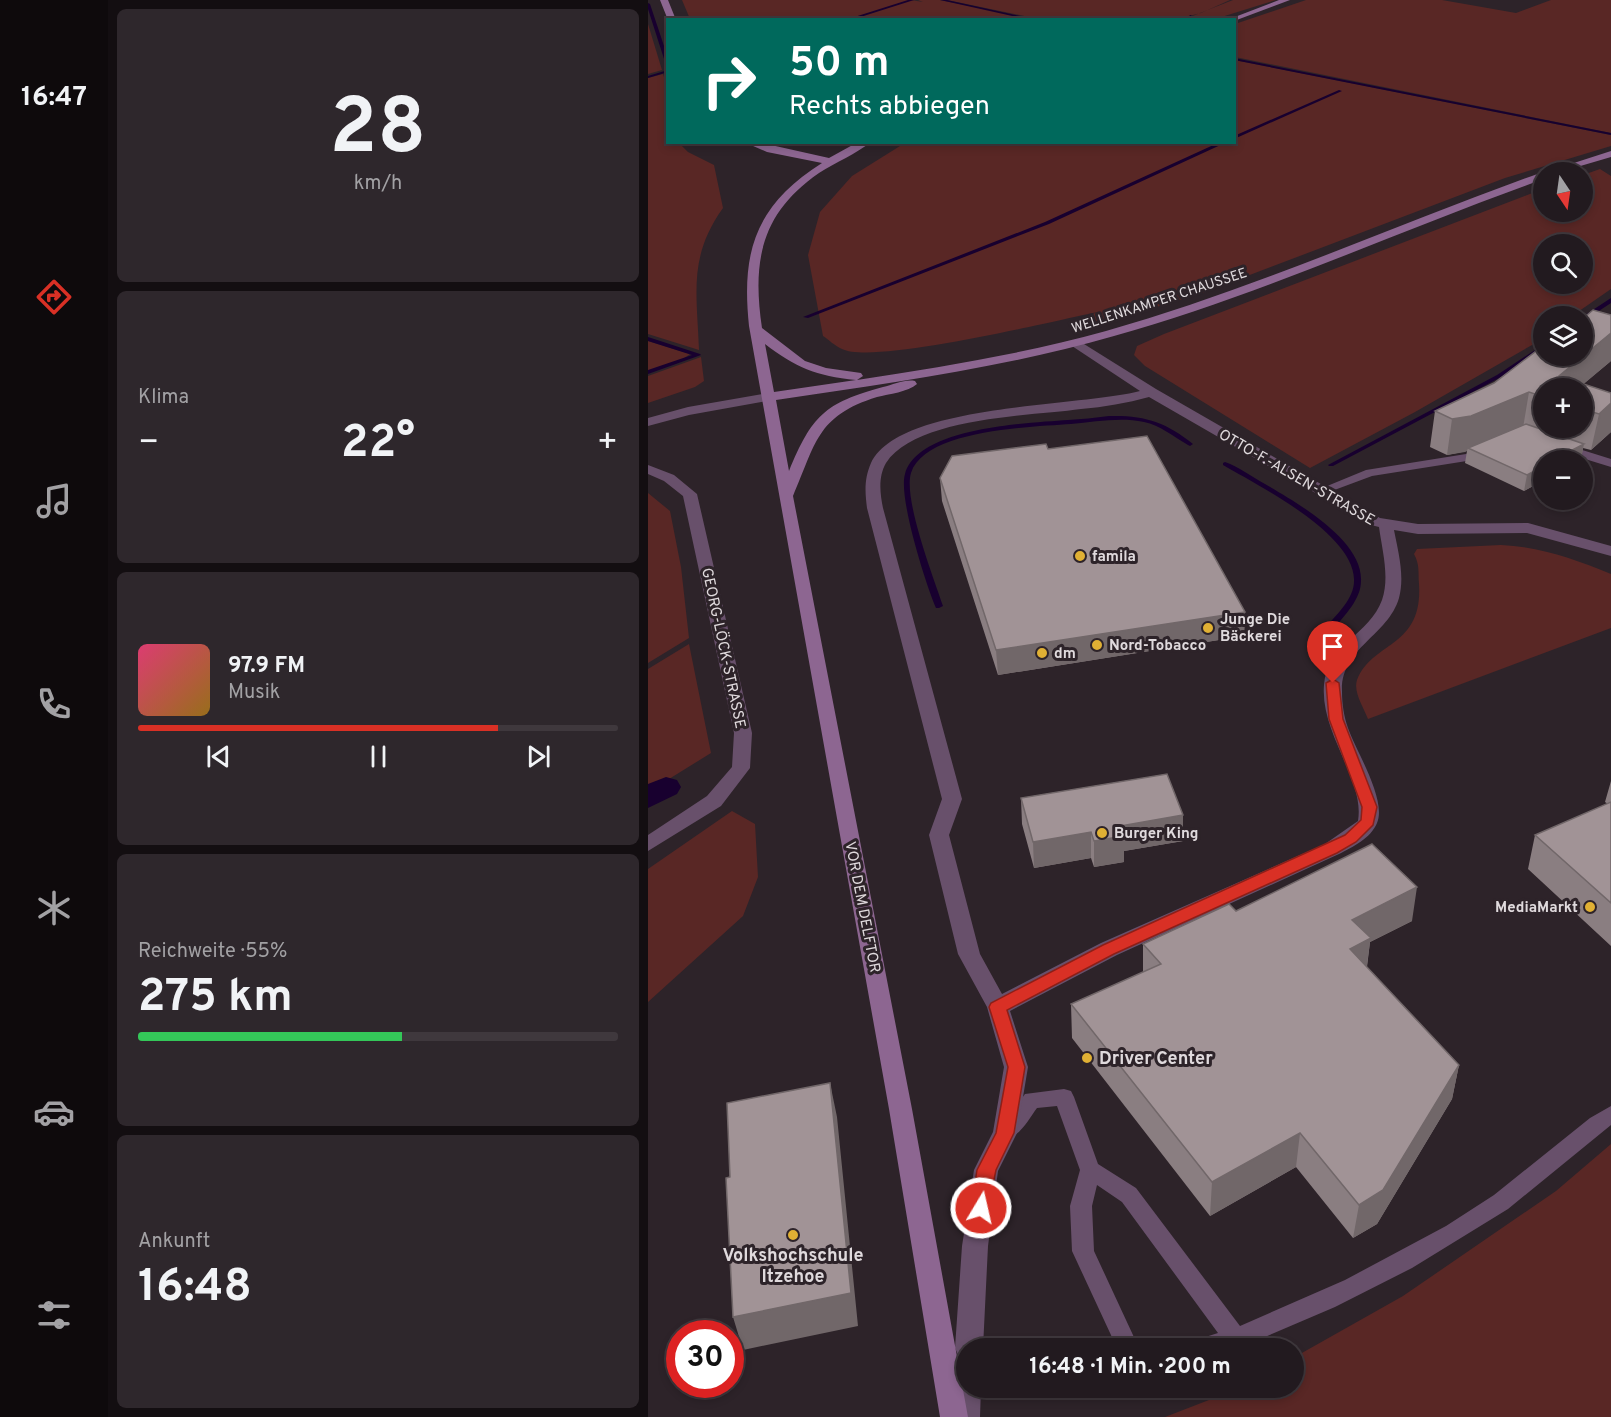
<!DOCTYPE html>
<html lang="de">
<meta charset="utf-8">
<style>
:root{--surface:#221a1f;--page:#2e272c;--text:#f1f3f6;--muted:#a2a1a4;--line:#3f383d;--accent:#d93025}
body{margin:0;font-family:Overpass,sans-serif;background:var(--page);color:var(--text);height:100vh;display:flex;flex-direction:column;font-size:22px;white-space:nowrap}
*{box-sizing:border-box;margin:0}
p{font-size:20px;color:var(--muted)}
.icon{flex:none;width:33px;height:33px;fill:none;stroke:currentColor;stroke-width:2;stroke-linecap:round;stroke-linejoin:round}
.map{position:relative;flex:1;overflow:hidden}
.panel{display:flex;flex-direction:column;gap:9px;padding:9px;background:#130e11;width:540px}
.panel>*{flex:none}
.top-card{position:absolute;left:18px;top:18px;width:570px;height:126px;border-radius:0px;box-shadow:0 3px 9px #0003,0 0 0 2px var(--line);background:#00695c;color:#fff;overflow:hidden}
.needle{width:39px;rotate:167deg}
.controls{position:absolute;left:885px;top:162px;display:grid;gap:12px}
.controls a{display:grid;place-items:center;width:60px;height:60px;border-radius:50%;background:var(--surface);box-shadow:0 3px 9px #0003,0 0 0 2px var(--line);font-size:30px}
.speed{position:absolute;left:18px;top:1320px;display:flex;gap:12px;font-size:30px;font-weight:700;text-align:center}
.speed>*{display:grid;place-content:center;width:78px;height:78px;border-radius:50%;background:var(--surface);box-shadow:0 3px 9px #0003,0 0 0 2px var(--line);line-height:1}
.speed .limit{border:9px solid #d22;background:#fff;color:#111}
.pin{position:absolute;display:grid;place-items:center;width:51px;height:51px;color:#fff;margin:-62px -26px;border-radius:50% 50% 50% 0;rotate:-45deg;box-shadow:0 0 6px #0007}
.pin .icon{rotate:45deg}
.me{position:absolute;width:66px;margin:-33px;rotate:9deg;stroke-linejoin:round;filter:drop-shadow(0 0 4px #0008)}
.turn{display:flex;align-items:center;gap:21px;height:126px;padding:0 24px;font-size:27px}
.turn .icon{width:78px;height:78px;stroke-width:2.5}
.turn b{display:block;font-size:42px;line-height:51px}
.big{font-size:45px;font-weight:700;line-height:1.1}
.panel .tile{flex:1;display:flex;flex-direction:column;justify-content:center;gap:9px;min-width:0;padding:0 21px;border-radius:9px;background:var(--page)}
.panel .dial{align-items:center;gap:0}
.dial b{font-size:78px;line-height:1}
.song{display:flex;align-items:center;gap:18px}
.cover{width:72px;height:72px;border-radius:9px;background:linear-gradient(135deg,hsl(340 70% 55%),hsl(40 70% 35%))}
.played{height:6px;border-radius:3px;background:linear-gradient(90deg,var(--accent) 75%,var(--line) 75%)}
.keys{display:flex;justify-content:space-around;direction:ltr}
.heat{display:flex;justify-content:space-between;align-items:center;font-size:33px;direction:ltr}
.charge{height:9px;border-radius:4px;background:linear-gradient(90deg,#34c759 55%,var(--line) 0)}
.trip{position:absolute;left:308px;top:1338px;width:348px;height:60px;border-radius:30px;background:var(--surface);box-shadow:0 3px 9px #0003,0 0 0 2px var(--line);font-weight:700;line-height:60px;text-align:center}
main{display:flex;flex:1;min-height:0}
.dock{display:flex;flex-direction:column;width:108px;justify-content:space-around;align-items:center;background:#0e0a0c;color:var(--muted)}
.dock .icon{width:42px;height:42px}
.dock .on{color:var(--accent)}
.dock b{font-size:27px;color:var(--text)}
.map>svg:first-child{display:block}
.green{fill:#592725;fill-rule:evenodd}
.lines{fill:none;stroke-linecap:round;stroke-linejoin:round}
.stream{fill:#18002f;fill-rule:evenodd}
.canal{fill:#18002f;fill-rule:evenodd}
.lane{fill:#68506b;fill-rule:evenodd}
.street{fill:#68506b;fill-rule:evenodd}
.secondary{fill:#8d6691;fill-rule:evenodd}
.wall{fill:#8a7e81;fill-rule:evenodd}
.shaded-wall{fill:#716769}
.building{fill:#a19396;stroke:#716769;stroke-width:1.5}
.route{fill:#d93025;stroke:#8d1f18;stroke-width:1.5}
.poi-dot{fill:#e0b034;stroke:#2d2329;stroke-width:2}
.labels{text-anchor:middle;stroke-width:6;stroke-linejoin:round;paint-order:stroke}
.far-street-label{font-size:14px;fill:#e0dadd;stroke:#2d2329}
.street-label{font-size:15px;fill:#e0dadd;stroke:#2d2329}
.poi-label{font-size:15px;font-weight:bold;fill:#e0dadd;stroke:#2d2329;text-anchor:start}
.near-poi-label{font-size:18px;font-weight:bold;fill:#e0dadd;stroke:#2d2329;text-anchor:start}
</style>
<main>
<nav class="dock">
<b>16:47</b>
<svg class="icon on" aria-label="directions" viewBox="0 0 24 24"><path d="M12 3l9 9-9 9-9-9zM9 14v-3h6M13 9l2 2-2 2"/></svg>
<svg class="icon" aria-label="music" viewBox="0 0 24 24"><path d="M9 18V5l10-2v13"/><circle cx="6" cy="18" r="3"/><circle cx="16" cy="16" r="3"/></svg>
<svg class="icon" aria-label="phone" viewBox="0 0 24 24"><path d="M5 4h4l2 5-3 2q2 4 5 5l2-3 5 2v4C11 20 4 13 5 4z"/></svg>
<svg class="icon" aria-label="climate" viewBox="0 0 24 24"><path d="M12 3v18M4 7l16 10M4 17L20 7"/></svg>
<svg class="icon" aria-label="car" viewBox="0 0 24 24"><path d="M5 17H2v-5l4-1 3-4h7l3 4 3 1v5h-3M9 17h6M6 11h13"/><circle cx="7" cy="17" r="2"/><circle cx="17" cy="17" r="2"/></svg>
<svg class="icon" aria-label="filters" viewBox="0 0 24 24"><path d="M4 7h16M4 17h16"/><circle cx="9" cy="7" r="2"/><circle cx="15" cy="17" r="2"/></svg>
</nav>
<section class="panel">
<div class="tile dial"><b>28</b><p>km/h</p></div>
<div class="tile"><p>Klima</p>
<div class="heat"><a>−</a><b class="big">22°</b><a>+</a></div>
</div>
<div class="tile">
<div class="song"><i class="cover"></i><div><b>97.9 FM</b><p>Musik</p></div></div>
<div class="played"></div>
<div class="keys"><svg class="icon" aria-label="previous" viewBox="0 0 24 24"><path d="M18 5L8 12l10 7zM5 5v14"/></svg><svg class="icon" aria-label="pause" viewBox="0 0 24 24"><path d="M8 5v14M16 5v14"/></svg><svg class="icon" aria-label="next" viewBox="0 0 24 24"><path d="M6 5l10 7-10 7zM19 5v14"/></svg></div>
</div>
<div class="tile"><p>Reichweite · 55%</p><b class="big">275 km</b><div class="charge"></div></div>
<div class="tile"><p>Ankunft</p><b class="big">16:48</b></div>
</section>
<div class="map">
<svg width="963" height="1417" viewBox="0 0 963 1417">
<rect width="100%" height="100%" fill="#2d2329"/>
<path class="green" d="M34,0H263L275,2L270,0H292L388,19H42Z
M299,0H582L553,13L529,19L396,20Z
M585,0H628L567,19H537Z
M658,0H794L868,13L903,0H963V133L587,57V24Z
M0,24L14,70L0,74Z
M587,60L963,135V146L857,178L557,292L447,326L439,317L449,312C406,321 226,365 194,349C187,346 181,340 175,336L160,255L172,212L204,176L252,146L261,142H586Z
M15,74L19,86L20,142L31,143L40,152L66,165L75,208C40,257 49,293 51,350L0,334V78Z
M952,169L963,176V289L924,316H896L895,337L884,345L767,412L662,468L497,366L486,355L489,346L516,334L895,189L896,212H934L935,175ZM896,244H934V284H896Z
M0,341L42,354L35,359L0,372Z
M53,357L56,381L47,387L0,403V376Z
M0,493L22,511L33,567L41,638L0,663Z
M853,545C893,547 926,559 963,574V628L720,719C716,708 705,692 709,680C724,641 775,648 771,584C770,572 772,565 766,554L769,549Z
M41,644L63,753L0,792V669Z
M84,811L107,824L110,877L95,916L0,1002V869Z
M963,1144V1417H517L592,1388H645V1358L755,1296L908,1191Z"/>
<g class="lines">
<path class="stream" d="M260,0H266L203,20H197Z
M292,0H299L391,20H382Z
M0,3L2,4L20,58V66L18,65L0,9Z
M543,15L544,17L537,20H532Z
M586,58L963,133V135L586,60Z
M20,70V72L0,78V76Z
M691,90L694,91L586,139V136Z
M572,142H579L401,224L160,318L155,317L397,222Z
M963,298V303L934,322V317Z
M0,337L52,354L53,355L0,374V370L44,355L0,341Z
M896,344V349L853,377L685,466H681L680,465L849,375Z
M461,416C496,415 518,422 545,444L542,446L540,445C526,437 512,425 496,422C472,417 447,422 423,424C385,427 277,429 263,473C255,499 286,579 295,606L291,608H288C278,585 250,497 257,474C270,427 380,423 420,420C433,419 447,418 461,416Z
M577,462C591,467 604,477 617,484C648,502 715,540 713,581C713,599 697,615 686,628H680L679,626C690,613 707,598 706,579C705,533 611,486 575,465V463Z"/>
<path class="canal" d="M18,777L29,780L33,787L29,794L0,808V784Z"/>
<path class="lane" d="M915,444L963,459V467L911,451L909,448Z
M835,447L841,451L825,460L724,476L673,495L667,491L718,470L818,454Z
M416,1089L423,1091L426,1097L450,1164L488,1188L592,1326L697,1280L798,1226L846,1195L942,1118L963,1106V1125L860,1209L764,1268L687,1307L591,1348H545L548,1340L570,1333L474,1202L449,1185L444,1206L446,1251L491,1348H469L424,1251L422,1206L432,1170L409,1106L389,1108C380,1120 369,1143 352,1137L349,1131L377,1094Z"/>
<path class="street" d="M428,339L508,389L732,518L770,524L880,523L963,546V556L879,533L770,534L746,530C750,551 757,576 751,598C740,636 692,648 694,692C694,704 696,717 700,728C708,751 739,800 729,823C723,838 705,847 691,854L469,955L362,1011L380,1067L369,1133L350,1171L340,1246L335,1348H318V1360L311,1357L307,1348L314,1246L326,1170L345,1132L356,1067L339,1007L310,954L281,835L294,799L219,508C217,492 216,479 223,463C251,403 432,407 492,391L424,346L422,343ZM501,397L723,525L731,527C734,550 742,577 734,600C722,634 679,645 676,685C672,734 717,779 710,821L677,844L453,943L354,994L332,954L301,835L314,799L235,508C232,493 230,477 238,463C268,417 383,416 433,409C456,407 479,403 501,397Z
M120,393L127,397L125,400L41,415L0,426V418L40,407Z
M0,465L26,475L49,494L104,733L102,768L73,806L0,851V835L59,796L84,767L86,733L35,496L16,481L0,474Z
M318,1375V1388H333L332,1417H304L305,1388L309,1378Z"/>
<path class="secondary" d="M12,0H20L28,20H20Z
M631,0H642L586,21L579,20Z
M96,142H110L181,158L210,142H223C208,154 188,162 171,173C113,213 104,261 114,328L157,361L178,368L213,373L215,376L209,380C292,367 376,354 458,331C606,289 747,225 892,173L898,172H896V179C752,230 613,295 466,336C355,368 241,383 128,400L141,471C164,416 176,403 235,387C245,385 257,379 267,381L269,384C260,392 241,394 229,397C168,416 168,444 145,496L264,1109L320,1417H292L241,1109L101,326C93,250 108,205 174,163L119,152ZM117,344C147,367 168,376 208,380L126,392Z
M963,151V157L912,172H898Z"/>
</g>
<path class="wall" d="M963,361L935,384L963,393V432L943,450L935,448L933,459L930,460H896V480L876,491L817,463L819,451L799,455L782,447L787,411ZM896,388H934V428H896Z
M400,449L597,612L596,636L350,675L294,501L292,478Z
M963,781V946L880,869L887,835L960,804L957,802Z
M373,798L535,815V841L476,851V862L446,867L443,858L386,868L374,824Z
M588,911L764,921L722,942L719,967L811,1065L804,1099L729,1224L705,1238L648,1167L562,1216L424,1038L423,1004L495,972V944Z"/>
<path class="shaded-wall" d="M963,333V361L931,388L911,376Z
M881,392L875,428L820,448L819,451L817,452L799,455L804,419Z
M963,403V432L943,450L951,414Z
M936,444L933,459L930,460H905Z
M896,466V480L876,491L879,475Z
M597,612L596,636L350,675L348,650Z
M535,815V841L476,851V862L446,867V841L472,826Z
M443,832V858L386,868L385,842Z
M769,887L764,921L722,942L718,972L697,983L704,920Z
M811,1065L804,1099L729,1224L705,1238L711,1205Z
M182,1083L189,1117L210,1326L95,1350L85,1317Z
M652,1133L648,1167L562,1216L564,1182Z"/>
<path class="building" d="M945,310L963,315V333L911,376L963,393V403L951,414L934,409V388H896V397L881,392L823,416L804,419L787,411L846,383L896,345V356H934V316H932L935,314L939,315Z
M878,424L936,444L905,460H896V466L879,475L820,448Z
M499,436L597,612L348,650L292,478L304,456L398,444L400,449Z
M519,774L535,815L472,826L476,836L446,841L443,832L385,842L373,798Z
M963,802V903L887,835Z
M724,844L769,887L704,920L723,938L702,949L811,1065L735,1190L711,1205L652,1133L564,1182L423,1004L513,964L495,944L581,904L588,911Z
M182,1083L203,1293L85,1317L78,1178L82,1177L79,1103Z"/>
<path class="route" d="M685,679L691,683L695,719L729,807L725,825L708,842L689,853L466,954L359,1010L377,1067L366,1133L348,1170L339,1214L333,1216L326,1214L323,1208L329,1170L348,1133L360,1067L341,1007L343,1003L455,945L697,835L713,820L714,807L681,719L678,683Z"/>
<g class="poi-dot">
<circle cx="432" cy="556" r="6"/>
<circle cx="560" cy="628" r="6"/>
<circle cx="449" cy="645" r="6"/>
<circle cx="394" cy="653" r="6"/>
<circle cx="454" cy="833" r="6"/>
<circle cx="942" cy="907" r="6"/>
<circle cx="439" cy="1058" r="6"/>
<circle cx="145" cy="1235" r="6"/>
</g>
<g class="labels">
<g class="far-street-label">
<text transform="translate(511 300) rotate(-18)" y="5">WELLENKAMPER CHAUSSEE</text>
</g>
<g class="street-label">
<text transform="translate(649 477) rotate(30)" y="5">OTTO-F.-ALSEN-STRASSE</text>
<text transform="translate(76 648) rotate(78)" y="5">GEORG-LÖCK-STRASSE</text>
<text transform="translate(215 907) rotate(79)" y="5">VOR DEM DELFTOR</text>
</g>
<g class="poi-label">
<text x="444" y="561">famila</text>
<text x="572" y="624">Junge Die<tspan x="572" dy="17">Bäckerei</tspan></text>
<text x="461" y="650">Nord-Tobacco</text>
<text x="406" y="658">dm</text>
<text x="466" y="838">Burger King</text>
<text x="930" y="912" text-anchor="end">MediaMarkt</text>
</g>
<g class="near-poi-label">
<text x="451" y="1064">Driver Center</text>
<text x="145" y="1261" text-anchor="middle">Volkshochschule<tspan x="145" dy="21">Itzehoe</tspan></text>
</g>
</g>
</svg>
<div class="controls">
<a><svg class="needle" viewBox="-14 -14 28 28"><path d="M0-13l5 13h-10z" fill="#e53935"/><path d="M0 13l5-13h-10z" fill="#a2a1a4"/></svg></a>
<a><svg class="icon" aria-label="search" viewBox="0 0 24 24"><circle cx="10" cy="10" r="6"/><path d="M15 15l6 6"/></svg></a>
<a><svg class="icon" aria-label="layers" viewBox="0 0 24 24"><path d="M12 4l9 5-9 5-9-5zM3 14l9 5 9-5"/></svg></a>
<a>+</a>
<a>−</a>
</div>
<div class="speed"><div class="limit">30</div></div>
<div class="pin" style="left:685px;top:683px;background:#d93025"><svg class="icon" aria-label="arrive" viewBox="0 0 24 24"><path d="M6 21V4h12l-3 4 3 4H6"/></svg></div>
<svg class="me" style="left:333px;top:1208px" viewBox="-20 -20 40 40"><circle r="17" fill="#d93025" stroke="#fff" stroke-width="3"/><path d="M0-11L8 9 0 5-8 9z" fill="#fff"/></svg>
<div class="trip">16:48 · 1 Min. · 200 m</div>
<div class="top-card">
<div class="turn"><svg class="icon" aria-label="right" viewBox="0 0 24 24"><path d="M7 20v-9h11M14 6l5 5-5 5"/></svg><div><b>50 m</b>Rechts abbiegen</div></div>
</div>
</div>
</main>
